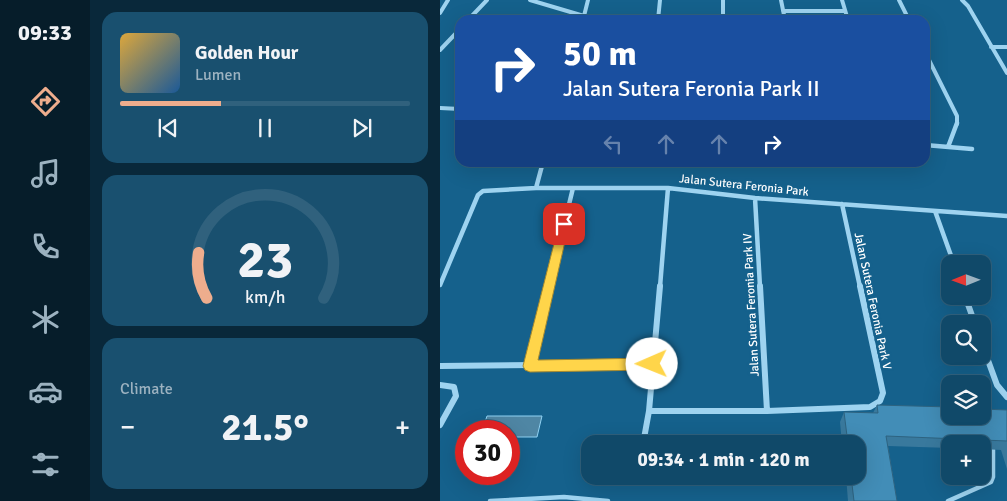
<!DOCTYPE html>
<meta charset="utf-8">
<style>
:root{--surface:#104969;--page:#19506f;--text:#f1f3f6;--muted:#9cb2c0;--line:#30617d;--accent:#eead8d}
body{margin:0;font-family:Signika,sans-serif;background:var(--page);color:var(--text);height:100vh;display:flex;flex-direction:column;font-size:19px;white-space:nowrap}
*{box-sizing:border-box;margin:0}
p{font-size:16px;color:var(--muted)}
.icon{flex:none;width:28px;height:28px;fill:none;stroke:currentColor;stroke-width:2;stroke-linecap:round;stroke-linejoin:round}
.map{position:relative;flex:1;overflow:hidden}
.sheet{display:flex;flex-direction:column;gap:12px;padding:12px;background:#09283a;width:350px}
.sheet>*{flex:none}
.top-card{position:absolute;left:15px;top:15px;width:475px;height:152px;border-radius:15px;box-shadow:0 5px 20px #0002,0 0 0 1px var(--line);background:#1a4fa0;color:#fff;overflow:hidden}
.needle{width:32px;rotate:269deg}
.fabs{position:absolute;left:501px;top:255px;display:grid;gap:10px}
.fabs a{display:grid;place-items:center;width:50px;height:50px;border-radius:10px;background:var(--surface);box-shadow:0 5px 20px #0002,0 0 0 1px var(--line);font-size:25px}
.speed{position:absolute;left:15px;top:420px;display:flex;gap:10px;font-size:25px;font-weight:700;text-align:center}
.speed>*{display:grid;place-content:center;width:65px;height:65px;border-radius:50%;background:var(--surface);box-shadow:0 5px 20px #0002,0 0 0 1px var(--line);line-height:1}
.speed .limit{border:8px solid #d22;background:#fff;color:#111}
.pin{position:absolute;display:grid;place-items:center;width:42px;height:42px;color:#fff;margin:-21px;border-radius:10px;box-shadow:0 2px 8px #0006}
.me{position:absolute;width:55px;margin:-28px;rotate:269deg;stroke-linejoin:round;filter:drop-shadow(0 0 4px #0008)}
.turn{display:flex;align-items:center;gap:18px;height:105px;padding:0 25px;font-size:22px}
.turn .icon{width:65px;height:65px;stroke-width:2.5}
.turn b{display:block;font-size:35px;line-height:42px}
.lanes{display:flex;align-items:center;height:48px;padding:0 25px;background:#0003;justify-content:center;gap:25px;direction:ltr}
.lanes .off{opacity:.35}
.big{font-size:38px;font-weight:800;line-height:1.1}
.sheet .card{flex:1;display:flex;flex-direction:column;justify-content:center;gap:8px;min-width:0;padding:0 18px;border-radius:15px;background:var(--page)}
.sheet .dial{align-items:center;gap:0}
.dial svg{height:130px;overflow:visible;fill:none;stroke:var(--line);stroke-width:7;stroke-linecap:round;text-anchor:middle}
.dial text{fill:var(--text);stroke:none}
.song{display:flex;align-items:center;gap:15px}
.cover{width:60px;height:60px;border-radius:8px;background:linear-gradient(135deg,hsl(40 70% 55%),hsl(210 70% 35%))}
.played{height:5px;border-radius:2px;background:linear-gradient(90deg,var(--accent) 35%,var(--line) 35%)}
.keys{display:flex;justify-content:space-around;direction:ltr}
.heat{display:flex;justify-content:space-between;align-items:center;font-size:28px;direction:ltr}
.trip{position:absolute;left:141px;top:435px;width:285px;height:50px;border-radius:15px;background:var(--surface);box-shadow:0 5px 20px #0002,0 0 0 1px var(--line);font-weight:800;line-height:50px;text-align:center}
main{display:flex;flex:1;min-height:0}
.menu{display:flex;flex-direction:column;width:90px;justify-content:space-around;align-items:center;background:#061d2a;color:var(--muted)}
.menu .icon{width:35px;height:35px}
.menu .selected{color:var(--accent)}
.menu b{font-size:22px;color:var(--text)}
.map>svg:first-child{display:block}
.water{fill:#4f86a4;stroke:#90d2f3}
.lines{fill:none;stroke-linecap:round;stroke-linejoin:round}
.service{stroke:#9ed3f0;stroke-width:4.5}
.minor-far2{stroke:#9ed3f0;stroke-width:4}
.minor-far1{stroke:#9ed3f0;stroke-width:4.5}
.minor{stroke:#9ed3f0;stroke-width:6}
.wall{fill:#39799d}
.building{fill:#428db7;stroke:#2e6380}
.route{fill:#ffd54a;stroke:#a68a30}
.labels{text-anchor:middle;stroke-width:5;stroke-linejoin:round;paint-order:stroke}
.street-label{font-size:12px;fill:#fff;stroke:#15618c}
</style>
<main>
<nav class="menu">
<b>09:33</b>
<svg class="icon selected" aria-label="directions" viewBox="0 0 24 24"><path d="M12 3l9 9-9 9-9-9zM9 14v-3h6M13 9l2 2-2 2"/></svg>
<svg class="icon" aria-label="music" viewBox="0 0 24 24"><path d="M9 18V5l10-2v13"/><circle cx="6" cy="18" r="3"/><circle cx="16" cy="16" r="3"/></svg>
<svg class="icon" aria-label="phone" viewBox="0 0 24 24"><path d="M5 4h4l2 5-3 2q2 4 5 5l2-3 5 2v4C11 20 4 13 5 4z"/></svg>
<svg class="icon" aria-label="climate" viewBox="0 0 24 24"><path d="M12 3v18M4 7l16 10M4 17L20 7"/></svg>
<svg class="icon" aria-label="car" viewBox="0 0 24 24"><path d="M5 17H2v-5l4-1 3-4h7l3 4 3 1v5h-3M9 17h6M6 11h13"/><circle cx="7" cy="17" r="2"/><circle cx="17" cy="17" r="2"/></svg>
<svg class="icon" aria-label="filters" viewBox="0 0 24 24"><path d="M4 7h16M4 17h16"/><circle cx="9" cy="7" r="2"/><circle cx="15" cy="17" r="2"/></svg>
</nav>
<section class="sheet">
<div class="card">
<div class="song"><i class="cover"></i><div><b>Golden Hour</b><p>Lumen</p></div></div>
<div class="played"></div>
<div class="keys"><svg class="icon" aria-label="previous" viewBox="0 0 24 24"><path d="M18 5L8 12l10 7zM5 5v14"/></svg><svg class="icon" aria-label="pause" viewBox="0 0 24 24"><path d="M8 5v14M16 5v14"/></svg><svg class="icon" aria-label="next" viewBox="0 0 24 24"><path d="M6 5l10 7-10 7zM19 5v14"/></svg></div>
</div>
<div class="card dial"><svg viewBox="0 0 100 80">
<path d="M14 69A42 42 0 1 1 86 69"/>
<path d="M14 69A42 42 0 0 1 9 41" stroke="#eead8d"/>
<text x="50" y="56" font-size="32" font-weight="700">23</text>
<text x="50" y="72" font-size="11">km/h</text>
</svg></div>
<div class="card"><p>Climate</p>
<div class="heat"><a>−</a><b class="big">21.5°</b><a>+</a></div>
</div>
</section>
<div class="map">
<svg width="567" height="501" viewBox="0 0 567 501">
<rect width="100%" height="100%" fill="#15618c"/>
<path class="water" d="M47,416H102L97,437H69V431H42Z"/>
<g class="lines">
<path class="service" d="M50,501L124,497L168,501
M508,501L551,482L553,477V447"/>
<path class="minor-far2" d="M90,0L144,16L202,20
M283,0V20
M341,0L345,20
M402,0L408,20
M459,0L469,20
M522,0L528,6L567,73
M343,11H405
M0,13L8,0
M28,20L47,0
M143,20L148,0
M218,20L220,0
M415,20L469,19
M551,47H567
M0,50L20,29
M485,52L517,116V124
M0,108L20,109"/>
<path class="minor-far1" d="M485,145L532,149
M508,147L517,123
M96,188L103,162
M315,198L320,287
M402,204L420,287
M495,211L514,264
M0,285L38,195L43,191L96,188H228L315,198L567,216
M109,287L133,188
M220,287L228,188"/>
<path class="minor" d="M320,286L327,411
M525,296L535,324
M542,344L557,385L567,397
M0,366L212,364
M90,366L109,286
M0,385L14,387L16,396L0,425
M209,411H327L430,407L440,401L443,393L420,286
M203,444L209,411L220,286"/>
</g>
<path class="wall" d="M437,405L567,410V469L561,450L542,449V444H510V448L448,446L457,501H408L406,476H418V444H402L400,422L404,412L433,413Z"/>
<path class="building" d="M437,405L510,407V416H542V409L567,410V441L446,436L457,501H414L411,476H418V444H408L404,412L438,413Z"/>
<path class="route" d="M124,220L129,224L98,360L212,358L217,360L219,364L217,368L212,370L90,372L85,370L83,366L119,224Z"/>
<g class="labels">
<g class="street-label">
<text transform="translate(304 185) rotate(6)" y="4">Jalan Sutera Feronia Park</text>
<text transform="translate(433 301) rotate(78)" y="4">Jalan Sutera Feronia Park V</text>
<text transform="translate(311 305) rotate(-93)" y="4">Jalan Sutera Feronia Park IV</text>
</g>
</g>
</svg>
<div class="fabs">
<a><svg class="needle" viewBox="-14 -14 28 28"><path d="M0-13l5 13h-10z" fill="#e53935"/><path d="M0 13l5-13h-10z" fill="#9cb2c0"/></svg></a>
<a><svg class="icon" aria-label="search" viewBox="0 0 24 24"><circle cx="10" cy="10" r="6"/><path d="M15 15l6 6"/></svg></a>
<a><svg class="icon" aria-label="layers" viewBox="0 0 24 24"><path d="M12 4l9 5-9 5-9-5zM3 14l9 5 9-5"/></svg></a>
<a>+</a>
</div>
<div class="speed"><div class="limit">30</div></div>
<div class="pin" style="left:124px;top:224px;background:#d93025"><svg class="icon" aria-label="arrive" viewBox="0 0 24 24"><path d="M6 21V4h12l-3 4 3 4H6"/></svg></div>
<svg class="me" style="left:212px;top:364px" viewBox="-20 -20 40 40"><circle r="19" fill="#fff"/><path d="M0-13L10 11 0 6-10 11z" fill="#ffd54a"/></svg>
<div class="trip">09:34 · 1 min · 120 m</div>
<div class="top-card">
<div class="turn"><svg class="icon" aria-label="right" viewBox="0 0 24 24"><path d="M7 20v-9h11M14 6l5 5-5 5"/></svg><div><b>50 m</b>Jalan Sutera Feronia Park II</div></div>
<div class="lanes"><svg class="icon off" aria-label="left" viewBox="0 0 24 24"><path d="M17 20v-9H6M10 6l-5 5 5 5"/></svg><svg class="icon off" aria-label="ahead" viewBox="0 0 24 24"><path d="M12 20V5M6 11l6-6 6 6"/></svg><svg class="icon off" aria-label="ahead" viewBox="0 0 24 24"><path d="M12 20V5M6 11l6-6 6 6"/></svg><svg class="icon" aria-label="right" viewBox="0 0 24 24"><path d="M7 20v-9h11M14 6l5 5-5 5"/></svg></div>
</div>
</div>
</main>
